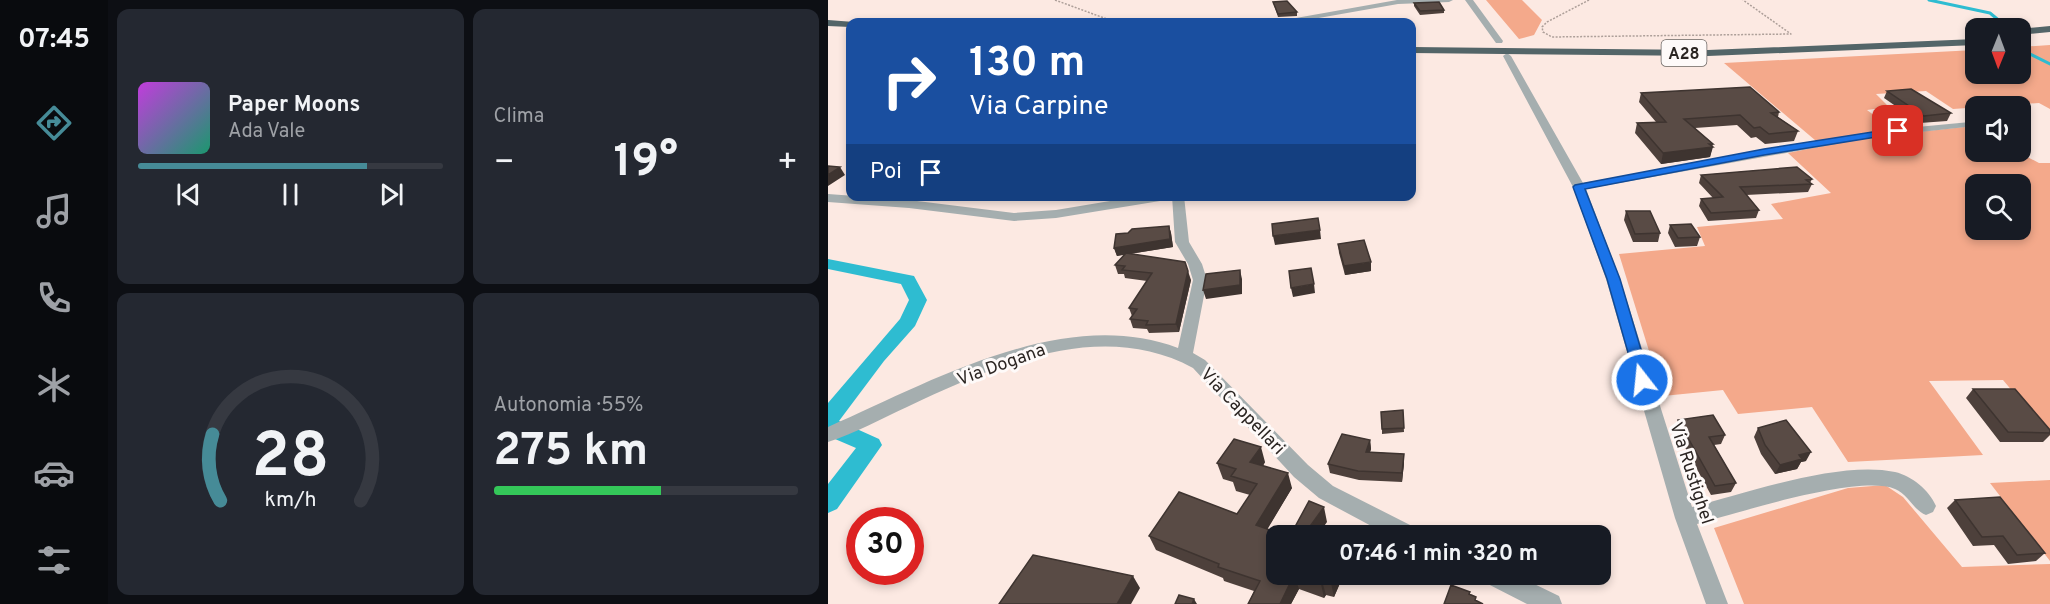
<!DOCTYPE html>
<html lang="it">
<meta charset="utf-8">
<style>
:root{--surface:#171b24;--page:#242831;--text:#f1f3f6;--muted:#9ea1a6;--line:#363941;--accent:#468b97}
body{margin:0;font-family:Overpass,sans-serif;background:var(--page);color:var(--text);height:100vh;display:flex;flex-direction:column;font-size:22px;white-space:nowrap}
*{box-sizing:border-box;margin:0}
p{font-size:20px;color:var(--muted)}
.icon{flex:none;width:33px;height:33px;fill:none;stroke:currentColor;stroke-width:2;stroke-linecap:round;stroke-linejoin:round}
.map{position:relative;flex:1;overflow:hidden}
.sheet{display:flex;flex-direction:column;gap:9px;padding:9px;background:#0d0f14;width:720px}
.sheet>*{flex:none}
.top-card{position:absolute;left:18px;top:18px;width:570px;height:183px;border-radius:12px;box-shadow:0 3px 9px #0003;background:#1a4fa0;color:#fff;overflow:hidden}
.needle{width:39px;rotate:181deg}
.fabs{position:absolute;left:1137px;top:18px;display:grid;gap:12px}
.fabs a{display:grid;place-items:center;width:66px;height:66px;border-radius:12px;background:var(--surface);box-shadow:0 3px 9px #0003;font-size:30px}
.speed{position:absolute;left:18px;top:507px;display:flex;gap:12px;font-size:30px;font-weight:700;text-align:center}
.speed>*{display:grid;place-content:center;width:78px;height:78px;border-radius:50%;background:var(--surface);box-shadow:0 3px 9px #0003;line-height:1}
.speed .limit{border:9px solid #d22;background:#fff;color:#111}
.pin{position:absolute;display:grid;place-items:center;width:51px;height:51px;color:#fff;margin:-26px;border-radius:12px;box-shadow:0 3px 9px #0006}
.me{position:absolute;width:66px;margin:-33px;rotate:344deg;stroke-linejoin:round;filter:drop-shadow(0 0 4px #0008)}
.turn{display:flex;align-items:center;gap:21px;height:126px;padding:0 24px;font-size:27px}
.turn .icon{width:78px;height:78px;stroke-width:2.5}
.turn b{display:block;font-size:42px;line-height:51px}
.then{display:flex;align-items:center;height:57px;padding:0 24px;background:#0003;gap:12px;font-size:22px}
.big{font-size:45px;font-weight:700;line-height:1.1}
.sheet .widget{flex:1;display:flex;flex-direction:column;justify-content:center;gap:9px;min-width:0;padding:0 21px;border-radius:12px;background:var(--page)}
.sheet .dial{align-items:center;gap:0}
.dial svg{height:156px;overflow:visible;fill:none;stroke:var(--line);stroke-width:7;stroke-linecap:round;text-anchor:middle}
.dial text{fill:var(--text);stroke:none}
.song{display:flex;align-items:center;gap:18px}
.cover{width:72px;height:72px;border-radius:9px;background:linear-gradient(135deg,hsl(290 70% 55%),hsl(160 70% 35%))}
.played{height:6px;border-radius:3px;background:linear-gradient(90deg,var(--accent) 75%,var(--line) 75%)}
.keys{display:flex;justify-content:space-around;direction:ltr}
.heat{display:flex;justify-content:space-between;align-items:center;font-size:33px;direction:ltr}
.charge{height:9px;border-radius:4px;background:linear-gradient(90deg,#34c759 55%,var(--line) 0)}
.sheet .tiles{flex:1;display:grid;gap:9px;grid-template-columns:repeat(2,1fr)}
.trip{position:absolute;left:438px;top:525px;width:345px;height:60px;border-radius:12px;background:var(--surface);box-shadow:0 3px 9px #0003;font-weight:700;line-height:60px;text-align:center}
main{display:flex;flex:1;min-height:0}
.dock{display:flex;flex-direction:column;width:108px;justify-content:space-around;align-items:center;background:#090b0e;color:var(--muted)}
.dock .icon{width:42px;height:42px}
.dock .active{color:var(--accent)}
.dock b{font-size:27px;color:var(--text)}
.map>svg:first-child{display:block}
.green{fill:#f4a98b;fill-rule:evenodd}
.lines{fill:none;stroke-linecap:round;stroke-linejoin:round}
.stream{stroke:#2ebcd1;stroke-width:3}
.canal{fill:#2ebcd1;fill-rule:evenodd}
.path{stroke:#ad9f99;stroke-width:1.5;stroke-dasharray:2 1.5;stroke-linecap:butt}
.street{fill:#a5aeaf;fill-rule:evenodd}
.highway{fill:#536568;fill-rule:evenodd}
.wall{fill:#4d403b}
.shaded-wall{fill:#3e3430}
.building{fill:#594b45;stroke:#3e3430;stroke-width:1.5}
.route{fill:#1a73e8;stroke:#114b97;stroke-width:1.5}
.labels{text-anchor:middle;stroke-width:6;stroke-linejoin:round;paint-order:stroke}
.shield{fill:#fefaf9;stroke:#6a6562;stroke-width:1.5}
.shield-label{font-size:16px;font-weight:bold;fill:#2b2522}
.street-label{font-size:18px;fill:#2b2522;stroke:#fefaf9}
</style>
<main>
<nav class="dock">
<b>07:45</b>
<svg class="icon active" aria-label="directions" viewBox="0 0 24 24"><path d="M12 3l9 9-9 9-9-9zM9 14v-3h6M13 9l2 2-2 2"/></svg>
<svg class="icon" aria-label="music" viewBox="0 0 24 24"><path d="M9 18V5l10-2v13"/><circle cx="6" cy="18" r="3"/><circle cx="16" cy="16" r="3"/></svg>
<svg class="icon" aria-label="phone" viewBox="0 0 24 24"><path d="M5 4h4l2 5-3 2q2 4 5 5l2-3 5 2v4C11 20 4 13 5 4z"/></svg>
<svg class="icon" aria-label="climate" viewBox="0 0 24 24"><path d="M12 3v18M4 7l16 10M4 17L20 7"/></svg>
<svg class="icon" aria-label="car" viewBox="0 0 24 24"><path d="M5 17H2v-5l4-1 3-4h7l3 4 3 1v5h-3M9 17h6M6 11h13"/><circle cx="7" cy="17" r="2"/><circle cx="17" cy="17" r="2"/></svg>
<svg class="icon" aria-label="filters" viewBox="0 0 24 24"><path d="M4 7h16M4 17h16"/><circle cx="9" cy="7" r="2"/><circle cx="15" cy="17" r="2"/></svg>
</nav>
<section class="sheet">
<div class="tiles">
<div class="widget">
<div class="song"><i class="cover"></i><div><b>Paper Moons</b><p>Ada Vale</p></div></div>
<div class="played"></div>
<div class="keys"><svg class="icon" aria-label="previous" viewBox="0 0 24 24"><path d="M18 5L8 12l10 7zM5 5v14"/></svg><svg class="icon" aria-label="pause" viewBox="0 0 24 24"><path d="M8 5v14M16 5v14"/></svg><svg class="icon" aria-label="next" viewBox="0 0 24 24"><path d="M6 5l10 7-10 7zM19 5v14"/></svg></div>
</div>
<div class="widget"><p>Clima</p>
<div class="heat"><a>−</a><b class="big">19°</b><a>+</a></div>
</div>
<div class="widget dial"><svg viewBox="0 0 100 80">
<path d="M14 69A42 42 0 1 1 86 69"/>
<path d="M14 69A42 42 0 0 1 10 35" stroke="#468b97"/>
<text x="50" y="56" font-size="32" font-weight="700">28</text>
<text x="50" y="72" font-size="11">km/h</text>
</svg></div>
<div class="widget"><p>Autonomia · 55%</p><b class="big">275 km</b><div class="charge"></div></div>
</div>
</section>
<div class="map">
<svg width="1222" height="604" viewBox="0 0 1222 604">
<rect width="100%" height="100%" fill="#fce9e2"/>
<path class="green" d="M658,0H694L714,20L706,35L691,39Z
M1222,45V109L1211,103L1125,109L1098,91L1048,94L1061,107L1039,110L1071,134L1136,127L1147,129L1148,152H1190L1211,163H1222V436L1175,380L1101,381L1155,455L1020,462L984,407L910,414L895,390L835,396L791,254L877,246L869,227L955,219L943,204L1003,193L960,153L994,146L896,63L1147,50L1148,74H1192L1193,47ZM1148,184H1192V230H1148Z
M1222,480V561L1162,483Z
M1057,485L1075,497L1134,567L1222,564V604H916L886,528L1020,488Z"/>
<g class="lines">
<path class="stream" d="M1101,0L1162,13L1180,28
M1192,43L1198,52L1222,64"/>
<path class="canal" d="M0,259L86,276L99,300L87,326L56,361L11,421L51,439L54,445L9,509L0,513V484L28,448L0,436V403L72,319L81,300L73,284L0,269Z"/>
<path class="path" d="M227,0L287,22
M761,0L719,22L714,27L715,32L724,37L963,34L915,0"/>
<path class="street" d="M569,0H625L621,2L570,4L468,22H426L430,20L468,18Z
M637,0H645L675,41L674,43H668Z
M299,20H324L328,22H295Z
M679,53L683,56L755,183L1047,131L1142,122L1143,124L1138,127L1047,137L758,189L792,279L864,507C919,493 1012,460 1067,472C1084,476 1101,490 1108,506L1105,512L1098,515C1085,510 1080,494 1067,489C1030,474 910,513 869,524L900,604H878L847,518L778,279L745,187L675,56Z
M0,194L81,200L186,213L228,210L312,196H344L338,200L228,218L186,221L81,208L0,202Z
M344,196H356L361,242L374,264L379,280L365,353L377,360L480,465L505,486L590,529L593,536H562L491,498L466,477L365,368C272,318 166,366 79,407C53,419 27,433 0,442V427C103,382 235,305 350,348L365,280L360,264L347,242Z
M651,574H686L731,596L734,604H699L654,581Z"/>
<path class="highway" d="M0,20L26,22H22V27L0,26Z
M1222,26V32L1192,35V29Z
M1148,39V45L880,56L584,53V47L880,50Z"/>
</g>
<path class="wall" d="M445,2L469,12V16L450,17Z
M586,3L616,10V13L592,15L586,6Z
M1059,91L1123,113L1119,121L1092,123L1056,98Z
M813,93L951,112L950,117L970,131L966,141L937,144L928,137L923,138L909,125L867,128L885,144L882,157L833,164L807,133L809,123L828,122L811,102Z
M873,175L984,179L982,183L984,184L980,192L918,195L931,210L928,218L880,221L871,206L873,199L885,198L871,183Z
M64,196H127L81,198Z
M798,211L832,233L830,242H805L796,220Z
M842,225L872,237L869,246L847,247L840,233Z
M341,226L343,233L345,247L301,254L363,280L351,332L321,333L319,329L305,328L302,319L304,316L301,308L319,281L297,278L296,274H290L287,265L297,254L289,256L286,248L300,233Z
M510,244L543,271L517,275L511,253Z
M1145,389L1222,430V435L1215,442H1172L1138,398Z
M575,410L576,432L554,434V429Z
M850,420L897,435L893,444L886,445L908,483L903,492L883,495L847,429Z
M930,428L978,461L973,462L969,469L947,474L933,454L926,437Z
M542,440L543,449L542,452L576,454V463L574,482L531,480L502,473L500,464Z
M437,462L435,466L464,488L439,529L448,574H516L506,597L498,595L496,598L471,589L463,604H420L426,591L396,581L395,578L328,550L321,536L409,514L422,495L408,491L405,482L395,479L389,463Z
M1127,500L1217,553L1208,561L1180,564L1166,545L1145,546L1119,508Z"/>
<path class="shaded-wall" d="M885,147L882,157L833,164L835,153Z
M12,167L17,175L0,186V175Z
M341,226L343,233L345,247L289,256L286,248Z
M492,230L493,239L447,245L445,236Z
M543,262V271L517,275L516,266Z
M412,270L414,279V294L378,299L375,290Z
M360,271L363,280L351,332L348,324Z
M486,284L487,293L465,297L463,288Z
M542,440L543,449L539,461L538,452Z
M433,447L437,462L427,478L422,462Z
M983,452L978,461L973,462L969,469L947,474L952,465L971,455Z
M576,454V463L574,482V473Z
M460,473L464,488L433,540L428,525Z
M496,507L499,522L489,536H475Z
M506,574H516L506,597L503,583Z
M466,575L471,589L463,604H452Z
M305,576L312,588L303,604H289Z
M494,581L498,595L496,598L493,584Z
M366,599L369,604H364Z"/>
<path class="building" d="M459,1L469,12L450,14L445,2Z
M611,2L616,10L592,11L586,3Z
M922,87L951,112L943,113L970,131L941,134L932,127L926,128L912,115L856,119L885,144H881L885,147L835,153L809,123L838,122L813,93Z
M1083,89L1123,113L1096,116L1059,91Z
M0,166L12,167L0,175Z
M969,167L984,179L978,180L984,184L912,187L931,210L883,213L873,199L895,197L873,175Z
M798,211H822L832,233L807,234Z
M490,218L492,230L445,236L444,224Z
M863,224L872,237L850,238L842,225Z
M341,226L342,239L286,248L288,234L300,233L304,229Z
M536,240L543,262L516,266L510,244Z
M298,253L357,262L360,271L348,324L318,325L320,321L302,319L309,309L301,308L324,273L294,270L297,266L287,265Z
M483,268L486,284L463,288L461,271Z
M412,270V285L375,290L378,274Z
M1145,389H1187L1222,430V433L1180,432Z
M575,410L576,428L554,429L553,412Z
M885,415L897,435L881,437L908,483L887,486L850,420Z
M958,420L983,452L971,455L974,459L952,465L937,445L930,428Z
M514,434L542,440L538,452L576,454L574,473L530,471L500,464Z
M406,439L433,447L422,462L460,473L428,525L459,536H448V574H506L503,583L494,581L493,584L466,575L452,604H420L432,581L390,567L391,564L321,536L351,492L409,514L429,484L403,476L408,469L389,463Z
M1172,497L1217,553L1189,555L1175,536L1154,537L1127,500Z
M481,501L496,507L475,536H462Z
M205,555L305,576L289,604H171Z
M623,585L642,592L641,594L648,597L647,600L655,604H616Z
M351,595L366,599L364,604H347Z"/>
<path class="route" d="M1070,128L1074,131L1073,133L936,155L757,189L792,279L822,380L820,384H809L779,279L745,187L747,185L936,149Z"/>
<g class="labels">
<rect class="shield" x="833.5" y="40" width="45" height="26" rx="4.5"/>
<g class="shield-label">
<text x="856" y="59">A28</text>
</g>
<g class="street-label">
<text transform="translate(173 364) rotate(-20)" y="6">Via Dogana</text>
<text transform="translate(415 411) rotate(46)" y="6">Via Cappellari</text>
<text transform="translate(864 473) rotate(72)" y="6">Via Rustighel</text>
</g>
</g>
</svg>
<div class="fabs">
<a><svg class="needle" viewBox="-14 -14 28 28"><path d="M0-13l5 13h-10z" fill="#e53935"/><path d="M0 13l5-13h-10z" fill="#9ea1a6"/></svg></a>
<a><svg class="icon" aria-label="sound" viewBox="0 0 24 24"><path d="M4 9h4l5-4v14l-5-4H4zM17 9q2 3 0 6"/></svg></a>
<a><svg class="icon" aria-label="search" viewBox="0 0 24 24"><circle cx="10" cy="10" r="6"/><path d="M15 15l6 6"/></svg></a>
</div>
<div class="speed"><div class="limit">30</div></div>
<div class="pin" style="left:1070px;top:131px;background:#d93025"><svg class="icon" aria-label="arrive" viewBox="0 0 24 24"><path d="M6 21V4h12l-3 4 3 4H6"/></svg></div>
<svg class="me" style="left:814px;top:380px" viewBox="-20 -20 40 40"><circle r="17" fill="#1a73e8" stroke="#fff" stroke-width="3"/><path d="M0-11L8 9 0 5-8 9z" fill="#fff"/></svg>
<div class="trip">07:46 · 1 min · 320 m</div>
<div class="top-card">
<div class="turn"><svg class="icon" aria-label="right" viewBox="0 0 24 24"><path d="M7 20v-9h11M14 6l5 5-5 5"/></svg><div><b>130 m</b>Via Carpine</div></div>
<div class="then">Poi<svg class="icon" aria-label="arrive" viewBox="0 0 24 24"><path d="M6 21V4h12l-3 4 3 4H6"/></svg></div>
</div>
</div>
</main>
